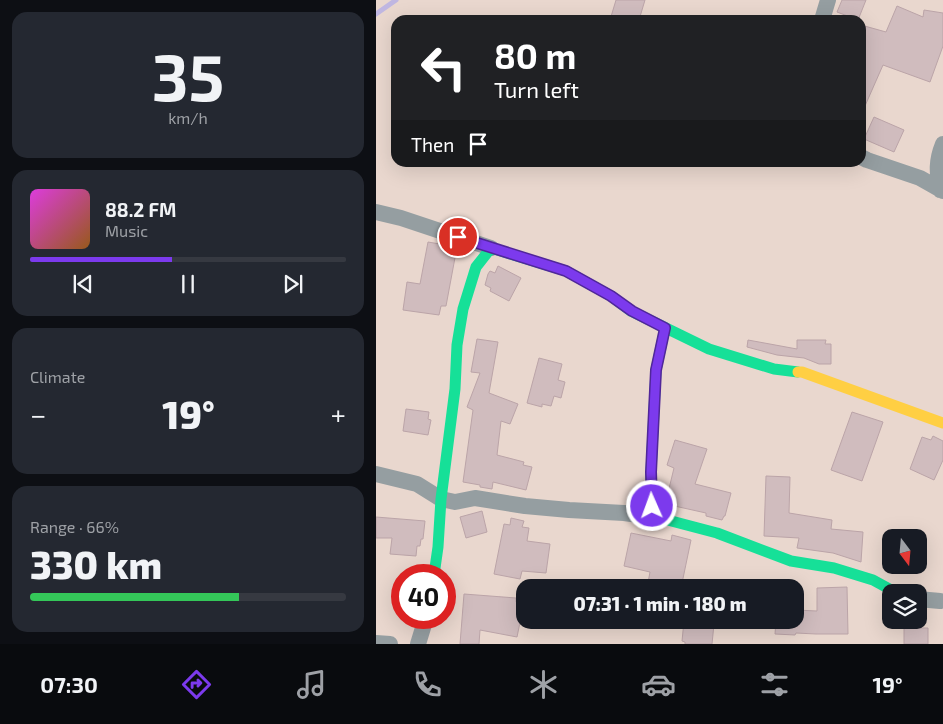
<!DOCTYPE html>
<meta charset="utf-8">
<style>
:root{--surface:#171b24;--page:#242831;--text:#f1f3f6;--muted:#9ea1a6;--line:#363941;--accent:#7c3aed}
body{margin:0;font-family:"Exo 2",sans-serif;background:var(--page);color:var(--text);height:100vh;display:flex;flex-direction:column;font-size:19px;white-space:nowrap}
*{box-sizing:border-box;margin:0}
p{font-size:16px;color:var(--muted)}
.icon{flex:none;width:28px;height:28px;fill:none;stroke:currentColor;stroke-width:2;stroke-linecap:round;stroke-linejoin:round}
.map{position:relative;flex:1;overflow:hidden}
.panel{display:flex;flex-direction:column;gap:12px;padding:12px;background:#0d0f14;width:376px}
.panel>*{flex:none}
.hud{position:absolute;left:15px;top:15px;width:475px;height:152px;border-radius:15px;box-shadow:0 5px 20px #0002;background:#202124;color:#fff;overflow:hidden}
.needle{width:32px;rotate:164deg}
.controls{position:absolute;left:506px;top:529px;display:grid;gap:10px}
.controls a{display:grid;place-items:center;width:45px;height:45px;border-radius:10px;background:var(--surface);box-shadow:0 5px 20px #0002;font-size:25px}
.speed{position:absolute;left:15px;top:564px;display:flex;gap:10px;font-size:25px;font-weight:700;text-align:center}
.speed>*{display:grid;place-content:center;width:65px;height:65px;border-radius:50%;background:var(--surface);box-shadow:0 5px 20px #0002;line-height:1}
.speed .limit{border:8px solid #d22;background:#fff;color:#111}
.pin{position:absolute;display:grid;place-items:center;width:42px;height:42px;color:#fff;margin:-21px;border:2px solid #fff;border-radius:50%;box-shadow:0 1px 5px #0007}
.me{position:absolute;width:55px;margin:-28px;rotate:358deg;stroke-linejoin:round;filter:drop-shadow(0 0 4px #0008)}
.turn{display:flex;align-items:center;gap:18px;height:105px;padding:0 20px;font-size:22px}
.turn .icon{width:65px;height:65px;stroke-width:2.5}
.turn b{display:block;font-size:35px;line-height:42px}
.then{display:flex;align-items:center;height:48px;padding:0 20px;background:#0003;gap:10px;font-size:19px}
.big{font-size:38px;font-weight:800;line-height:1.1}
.panel .widget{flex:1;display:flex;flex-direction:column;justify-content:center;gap:8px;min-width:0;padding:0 18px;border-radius:15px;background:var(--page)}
.panel .dial{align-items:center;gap:0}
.dial b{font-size:65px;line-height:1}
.song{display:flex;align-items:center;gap:15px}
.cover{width:60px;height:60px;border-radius:8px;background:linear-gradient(135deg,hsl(300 70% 55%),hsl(30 70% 35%))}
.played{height:5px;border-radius:2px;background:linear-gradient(90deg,var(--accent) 45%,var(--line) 45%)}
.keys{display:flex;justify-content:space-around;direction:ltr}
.heat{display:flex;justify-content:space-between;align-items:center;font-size:28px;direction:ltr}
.charge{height:8px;border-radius:4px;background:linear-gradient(90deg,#34c759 66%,var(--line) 0)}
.trip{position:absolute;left:140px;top:579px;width:288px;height:50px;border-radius:15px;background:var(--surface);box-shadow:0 5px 20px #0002;font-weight:800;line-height:50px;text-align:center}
.menu{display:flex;height:80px;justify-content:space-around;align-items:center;background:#090b0e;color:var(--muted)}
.menu .icon{width:35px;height:35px}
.menu .current{color:var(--accent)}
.menu b{font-size:22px;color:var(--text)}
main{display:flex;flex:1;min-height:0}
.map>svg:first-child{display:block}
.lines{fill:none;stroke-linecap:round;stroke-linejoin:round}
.stream{stroke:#bfb6e1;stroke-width:5}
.building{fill:#d0bcbe;stroke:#bba4a8}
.street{stroke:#959ea1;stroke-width:16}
.fast{stroke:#16e098;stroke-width:11}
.slow{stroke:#ffcf43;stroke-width:11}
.route-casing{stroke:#51269a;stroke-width:12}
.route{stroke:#7c3aed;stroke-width:9}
</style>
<main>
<section class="panel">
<div class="widget dial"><b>35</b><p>km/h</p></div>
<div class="widget">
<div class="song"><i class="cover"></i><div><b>88.2 FM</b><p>Music</p></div></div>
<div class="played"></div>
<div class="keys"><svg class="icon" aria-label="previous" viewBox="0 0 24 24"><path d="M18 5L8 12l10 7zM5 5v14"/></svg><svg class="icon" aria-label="pause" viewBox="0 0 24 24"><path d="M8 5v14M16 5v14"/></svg><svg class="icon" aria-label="next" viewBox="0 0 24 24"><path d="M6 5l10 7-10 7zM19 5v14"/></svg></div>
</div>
<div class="widget"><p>Climate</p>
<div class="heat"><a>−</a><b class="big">19°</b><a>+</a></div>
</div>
<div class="widget"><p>Range · 66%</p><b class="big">330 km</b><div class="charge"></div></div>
</section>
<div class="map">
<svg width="567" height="644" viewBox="0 0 567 644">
<rect width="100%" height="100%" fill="#e9d7ce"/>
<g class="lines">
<path class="stream" d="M0,14L20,0"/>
</g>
<path class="building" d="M240,0H269L263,20H234Z
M466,0H490L482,20L461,12Z
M521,6L547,17L548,10L567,13V46L554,82L507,65L485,115V25L510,32Z
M498,117L528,130L518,152L488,139Z
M52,242L81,247L70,306H65L63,315L27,310L31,282L44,284Z
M122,266L145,278L133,301L114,291L115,288L109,285L112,274L114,271L119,273Z
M101,339L122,342L113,393L142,404L134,424L125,421L121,455L148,462L147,465L156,467L150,490L117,482L116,489L104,487V485L87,482L97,410L91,407L104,373L95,372Z
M372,340L421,349V340H450L449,344H455V364H443L428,358L401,355L371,347Z
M163,358L186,364L182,380L189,382L185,398L178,396L175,406L166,404V407L151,403Z
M30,409L53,412L52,419L55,420L52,435L27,431Z
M476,412L507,422L486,481L455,470Z
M557,436L567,441V460L558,480L534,469L546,437L555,440Z
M299,440L331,449L319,484L355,493L349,516H348L346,520L330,516V513L294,505L295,502L290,501L298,468L291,465Z
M390,476L414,477L413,513L456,520L455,529L487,532L485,562L457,553L421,548L423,538L388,536Z
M106,511L111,532L90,538L84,517Z
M0,517L49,521L47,539H45L44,546H41L40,556L14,554L16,538H0Z
M135,518L148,521L146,527L153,528L151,541L174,544L170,573L146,571L144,579L118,574L128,524L134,525Z
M255,533L295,541L296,535L315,540L305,588H271L274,572L248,566Z
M471,587L472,634H440L420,633L419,635L399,634L400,620H419V610L441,611V588Z
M88,594L140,598V602L148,603L141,637L104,630L103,644H84Z
M308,621L338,624L336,644H309V642L306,641Z
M528,628H552V644H528Z"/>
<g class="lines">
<path class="street" d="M446,20L452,0
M485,157L491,160L544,178L567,191
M564,190C561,172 560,161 567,144
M0,212L25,218L115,248
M0,474L41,484L65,499L79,502L99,498L149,506L193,510L248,513L284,518
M542,599L564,601
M0,643L14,644
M42,644L50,618"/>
<path class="fast" d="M289,328L280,370L275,472L276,505L284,518L341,533L415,561L458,568L497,580L519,592
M58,575L62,547L65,499L79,389L81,345L87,309L100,267L115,248L190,271L235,296L255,311L333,349L398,369L422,372"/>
<path class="slow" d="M422,372H426L567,423"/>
</g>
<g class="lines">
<defs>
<path id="route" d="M82,237L190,271L235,296L256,311L289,328L280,370L275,472L276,506"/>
</defs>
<use href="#route" class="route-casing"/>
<use href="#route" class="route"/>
</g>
</svg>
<div class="controls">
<a><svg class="needle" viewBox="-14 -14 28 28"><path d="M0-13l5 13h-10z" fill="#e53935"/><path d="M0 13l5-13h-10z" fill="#9ea1a6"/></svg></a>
<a><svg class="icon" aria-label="layers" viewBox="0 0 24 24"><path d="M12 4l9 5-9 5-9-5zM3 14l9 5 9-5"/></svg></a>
</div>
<div class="speed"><div class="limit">40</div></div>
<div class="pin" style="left:82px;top:237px;background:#d93025"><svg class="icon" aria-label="arrive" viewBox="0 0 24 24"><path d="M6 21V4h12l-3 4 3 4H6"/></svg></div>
<svg class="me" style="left:276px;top:506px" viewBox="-20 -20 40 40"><circle r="17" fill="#7c3aed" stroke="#fff" stroke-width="3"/><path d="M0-11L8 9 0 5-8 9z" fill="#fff"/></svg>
<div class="trip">07:31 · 1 min · 180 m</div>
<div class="hud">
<div class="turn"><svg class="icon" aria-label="left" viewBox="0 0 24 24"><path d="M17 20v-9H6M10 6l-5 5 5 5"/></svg><div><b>80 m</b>Turn left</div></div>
<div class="then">Then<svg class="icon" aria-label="arrive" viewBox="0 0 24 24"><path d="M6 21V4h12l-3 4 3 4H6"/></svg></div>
</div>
</div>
</main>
<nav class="menu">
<b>07:30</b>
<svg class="icon current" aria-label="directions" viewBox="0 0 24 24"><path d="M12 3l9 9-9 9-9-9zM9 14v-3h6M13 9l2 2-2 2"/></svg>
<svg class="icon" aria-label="music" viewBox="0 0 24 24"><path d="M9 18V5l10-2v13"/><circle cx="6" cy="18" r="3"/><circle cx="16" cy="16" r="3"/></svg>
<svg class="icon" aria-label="phone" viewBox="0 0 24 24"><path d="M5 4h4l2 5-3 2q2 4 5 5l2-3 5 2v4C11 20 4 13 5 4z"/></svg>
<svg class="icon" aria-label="climate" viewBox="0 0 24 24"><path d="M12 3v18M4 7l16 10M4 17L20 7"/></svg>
<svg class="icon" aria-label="car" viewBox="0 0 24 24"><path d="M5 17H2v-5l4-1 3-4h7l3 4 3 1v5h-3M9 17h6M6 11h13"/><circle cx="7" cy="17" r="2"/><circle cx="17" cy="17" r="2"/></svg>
<svg class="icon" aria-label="filters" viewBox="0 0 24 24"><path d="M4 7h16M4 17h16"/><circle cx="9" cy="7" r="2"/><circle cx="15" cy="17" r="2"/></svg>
<b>19°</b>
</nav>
